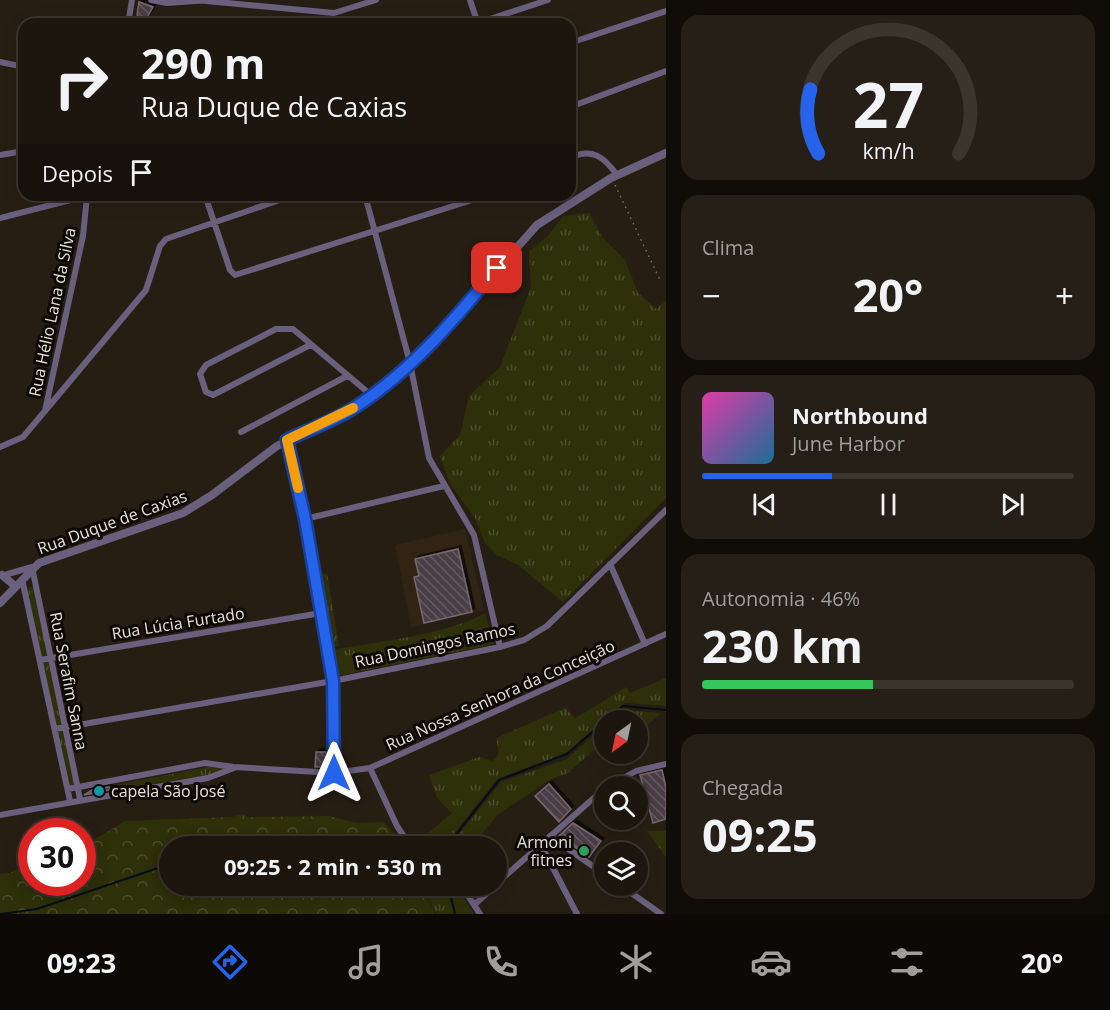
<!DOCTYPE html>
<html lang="pt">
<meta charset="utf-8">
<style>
:root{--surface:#1d160e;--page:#251f17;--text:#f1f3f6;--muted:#a09f9e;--line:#3b352e;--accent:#2563eb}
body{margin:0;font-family:"Open Sans",sans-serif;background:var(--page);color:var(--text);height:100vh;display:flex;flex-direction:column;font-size:22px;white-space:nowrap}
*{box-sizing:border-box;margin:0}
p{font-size:20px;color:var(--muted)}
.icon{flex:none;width:33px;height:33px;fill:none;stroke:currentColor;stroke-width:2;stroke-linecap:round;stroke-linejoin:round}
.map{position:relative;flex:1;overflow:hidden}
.details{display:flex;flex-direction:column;gap:15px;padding:15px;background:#100c08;width:444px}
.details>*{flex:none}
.guide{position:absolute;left:18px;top:18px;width:558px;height:183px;border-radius:18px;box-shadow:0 3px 15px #0003,0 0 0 2px var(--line);background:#1d160e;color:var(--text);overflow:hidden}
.needle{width:39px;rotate:213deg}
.controls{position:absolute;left:594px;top:710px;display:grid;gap:12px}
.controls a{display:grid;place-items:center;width:54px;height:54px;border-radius:50%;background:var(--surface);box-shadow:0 3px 15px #0003,0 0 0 2px var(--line);font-size:30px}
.speed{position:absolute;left:18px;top:818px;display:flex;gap:12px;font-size:30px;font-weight:700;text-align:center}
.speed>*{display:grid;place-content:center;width:78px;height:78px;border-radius:50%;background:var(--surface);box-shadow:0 3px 15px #0003,0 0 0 2px var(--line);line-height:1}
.speed .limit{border:9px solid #d22;background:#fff;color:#111}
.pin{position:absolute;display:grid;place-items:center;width:51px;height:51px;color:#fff;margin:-26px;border-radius:12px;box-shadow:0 3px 9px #0006}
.me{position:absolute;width:66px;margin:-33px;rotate:0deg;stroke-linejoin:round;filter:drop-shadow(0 0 4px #0008)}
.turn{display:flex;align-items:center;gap:21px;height:126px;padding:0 24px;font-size:27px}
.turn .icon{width:78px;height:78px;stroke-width:2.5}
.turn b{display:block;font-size:42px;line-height:51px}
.then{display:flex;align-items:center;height:57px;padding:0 24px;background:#0003;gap:12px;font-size:22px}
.big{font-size:45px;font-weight:700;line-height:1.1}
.details .tile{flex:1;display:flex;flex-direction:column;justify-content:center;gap:9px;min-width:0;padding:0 21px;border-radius:18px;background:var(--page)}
.details .dial{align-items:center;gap:0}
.dial svg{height:156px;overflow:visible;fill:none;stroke:var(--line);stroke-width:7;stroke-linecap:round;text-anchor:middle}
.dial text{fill:var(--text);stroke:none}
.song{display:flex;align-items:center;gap:18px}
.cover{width:72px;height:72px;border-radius:9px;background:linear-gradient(135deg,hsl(320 70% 55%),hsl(200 70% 35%))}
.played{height:6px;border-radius:3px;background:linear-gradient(90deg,var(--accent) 35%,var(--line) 35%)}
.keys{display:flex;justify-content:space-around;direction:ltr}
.heat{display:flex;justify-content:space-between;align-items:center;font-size:33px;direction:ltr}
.charge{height:9px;border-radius:4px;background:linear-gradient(90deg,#34c759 46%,var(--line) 0)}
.trip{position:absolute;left:159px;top:836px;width:348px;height:60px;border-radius:30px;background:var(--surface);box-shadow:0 3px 15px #0003,0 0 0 2px var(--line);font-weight:700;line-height:60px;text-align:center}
.tabs{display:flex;height:96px;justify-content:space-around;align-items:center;background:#0c0906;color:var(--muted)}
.tabs .icon{width:42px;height:42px}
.tabs .selected{color:var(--accent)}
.tabs b{font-size:27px;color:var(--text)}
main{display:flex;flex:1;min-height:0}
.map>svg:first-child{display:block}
.built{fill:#312414}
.grass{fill:url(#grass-tufts)}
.forest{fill:url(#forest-crowns)}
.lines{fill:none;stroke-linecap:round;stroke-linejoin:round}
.stream{stroke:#030f14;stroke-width:2}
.building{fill:url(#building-back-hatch);stroke:#76666f;stroke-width:1.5;filter:url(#shadow)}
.path{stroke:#746c62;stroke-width:1.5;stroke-dasharray:1.5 4.5;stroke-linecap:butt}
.minor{stroke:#6b5f7e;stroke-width:6}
.tertiary{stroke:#6b5f7e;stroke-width:8}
.route-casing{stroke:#184099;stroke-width:15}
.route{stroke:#2563eb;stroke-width:10}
.slow{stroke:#f59e0b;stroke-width:10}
.culture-dot{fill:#0f9aa8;stroke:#0d0905;stroke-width:2}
.leisure-dot{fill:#2e9e5b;stroke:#0d0905;stroke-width:2}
.labels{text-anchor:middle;stroke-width:6;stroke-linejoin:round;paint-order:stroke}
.street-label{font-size:16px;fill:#e7e1da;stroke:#0d0905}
.poi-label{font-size:16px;fill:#e7e1da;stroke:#0d0905;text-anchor:start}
</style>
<main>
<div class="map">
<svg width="666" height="914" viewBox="0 0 666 914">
<defs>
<pattern id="grass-tufts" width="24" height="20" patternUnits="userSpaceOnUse" patternTransform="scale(1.5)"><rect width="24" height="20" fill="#2d3009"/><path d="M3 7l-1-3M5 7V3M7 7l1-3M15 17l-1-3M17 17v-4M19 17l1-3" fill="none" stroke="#4b4e2c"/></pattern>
<pattern id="forest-crowns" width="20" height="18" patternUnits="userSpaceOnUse" patternTransform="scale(1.5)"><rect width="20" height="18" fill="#2d3009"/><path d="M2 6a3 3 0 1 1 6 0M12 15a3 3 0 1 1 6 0" fill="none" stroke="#4b4e2c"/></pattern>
<pattern id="building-back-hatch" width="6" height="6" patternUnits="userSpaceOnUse" patternTransform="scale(1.5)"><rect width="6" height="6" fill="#4b3d45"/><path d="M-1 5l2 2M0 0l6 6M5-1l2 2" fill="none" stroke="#65595f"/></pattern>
<filter id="shadow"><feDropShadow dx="3" dy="-3" stdDeviation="0" flood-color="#0009"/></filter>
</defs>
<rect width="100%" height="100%" fill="#271e13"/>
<path class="built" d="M465,529L484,610L411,627L395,545Z"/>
<path class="grass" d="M589,213L603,238L625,260L638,293L656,309L666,301V498L563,602L518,565L497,555L485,543L475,518L450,484L440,456L460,435L469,396L500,367L531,287L529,251L548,236L563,216Z
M327,573L339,646L333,647L317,576Z
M35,586L49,656L41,658L26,588Z
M485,613L494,644L337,676L334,649C371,644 455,632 485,613Z
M50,660L63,726L56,727L41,661Z
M666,678V706L624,703L566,753L497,779L444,846H430L420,840L452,813L437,798L429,775L479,757L493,761L499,754L496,739L505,734L565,708L576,718L626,687L630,693Z
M622,710L661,713L638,733V720H611Z
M604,726V745H600L568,773L551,779L497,815L472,846H450L501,782L567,759Z
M64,729L76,786L69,787L56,730Z
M213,766L228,769L210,776L111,793L110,786Z
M647,831H666V857L665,856Z
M421,885H456L474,914H436Z"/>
<path class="forest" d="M241,814L248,817L330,816L357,823L384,822L406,846H170V885H421L435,914H0V874L10,873L31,862L32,882H82L83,842L99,837L125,821L232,817Z"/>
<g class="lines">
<path class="stream" d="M606,720L623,706L666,710
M447,846L499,780L567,754L604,722
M448,885L455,914
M1,914L37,909L170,864"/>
</g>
<path class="building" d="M139,2L153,7L145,21L137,15Z
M458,549L472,612L424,623L414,577L419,576L415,559Z
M316,752H329V767H315Z
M662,770L666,788V819L653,823L640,775Z
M549,784L571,809L559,822L535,796Z
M109,787L110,790L84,795L92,790Z
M573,823L601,841L589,857L559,836Z"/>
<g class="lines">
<path class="path" d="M615,185L661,282"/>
<path class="minor" d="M132,0L129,18L141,24
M151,0L167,3L209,0
M470,0L478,24
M206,1L334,13L376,0
M478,23L548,0
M570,43L666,11
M0,62L24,67
M570,107L666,71
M0,155L24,151
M570,158C592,147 604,157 617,175
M205,195L230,270L235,275L488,195
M365,195L410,363L429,458L474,535L500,647
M0,218L90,195
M310,345L213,395L206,392L200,374L206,365L276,329H293L371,395
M45,411L146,290L160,246L166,239L294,195
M241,432L347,376
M287,440L305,519L333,681L334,773
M0,447L23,437L45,411L83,236L87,196
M305,519L444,486
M610,564L645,644
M1,576L32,567L80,799
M22,579L70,801
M40,660L321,613
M55,729L333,681L500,647L524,640L547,626L666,510
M370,768L397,826L403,835L415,846
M609,786L636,771L666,764
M68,789L205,763L234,767L334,773L370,768L666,634
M0,815L208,778L234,768
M550,836L604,874
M541,845L577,914
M496,884L604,789
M461,885L480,914
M620,885L661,914
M474,905L496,885"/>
<path class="tertiary" d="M2,575L15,586
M0,603L39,563L183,513L212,495L277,446L358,405L410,363L451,322L537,225L611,178L666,153"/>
</g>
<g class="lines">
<defs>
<path id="route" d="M334,773L333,681L305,519L287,440C310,429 336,420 357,406C412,370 456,318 497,268"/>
</defs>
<use href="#route" class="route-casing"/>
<use href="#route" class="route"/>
<path class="slow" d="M298,488L287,440L353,408"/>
</g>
<circle class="culture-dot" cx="99" cy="791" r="6"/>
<circle class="leisure-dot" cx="584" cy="851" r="6"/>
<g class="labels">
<g class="street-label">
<text transform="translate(52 312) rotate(-78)" y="6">Rua Hélio Lana da Silva</text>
<text transform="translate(112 522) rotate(-20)" y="6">Rua Duque de Caxias</text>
<text transform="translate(178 623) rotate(-9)" y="6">Rua Lúcia Furtado</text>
<text transform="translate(435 645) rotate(-12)" y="6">Rua Domingos Ramos</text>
<text transform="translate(69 681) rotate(79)" y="6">Rua Serafim Sanna</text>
<text transform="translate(500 695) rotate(-24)" y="6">Rua Nossa Senhora da Conceição</text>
</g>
<g class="poi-label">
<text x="111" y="797">capela São José</text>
<text x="572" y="848" text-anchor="end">Armoni<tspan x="572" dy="18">fitnes</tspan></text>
</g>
</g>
</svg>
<div class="controls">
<a><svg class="needle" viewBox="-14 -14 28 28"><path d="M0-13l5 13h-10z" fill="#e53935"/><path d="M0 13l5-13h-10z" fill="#a09f9e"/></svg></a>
<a><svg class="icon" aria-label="search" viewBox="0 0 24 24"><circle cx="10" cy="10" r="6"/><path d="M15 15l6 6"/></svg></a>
<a><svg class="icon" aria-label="layers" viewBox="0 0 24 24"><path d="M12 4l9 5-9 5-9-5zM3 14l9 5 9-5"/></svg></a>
</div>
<div class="speed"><div class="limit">30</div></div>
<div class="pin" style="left:497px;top:268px;background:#d93025"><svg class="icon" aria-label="arrive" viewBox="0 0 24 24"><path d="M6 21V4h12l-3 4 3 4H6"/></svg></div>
<svg class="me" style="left:334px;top:773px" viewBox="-20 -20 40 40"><path d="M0-17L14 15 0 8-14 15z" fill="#2563eb" stroke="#fff" stroke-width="4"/></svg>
<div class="trip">09:25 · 2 min · 530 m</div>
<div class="guide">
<div class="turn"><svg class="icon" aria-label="right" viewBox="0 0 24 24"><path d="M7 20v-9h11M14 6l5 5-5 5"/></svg><div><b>290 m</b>Rua Duque de Caxias</div></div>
<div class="then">Depois<svg class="icon" aria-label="arrive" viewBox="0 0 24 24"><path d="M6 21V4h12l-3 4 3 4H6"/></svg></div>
</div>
</div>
<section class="details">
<div class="tile dial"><svg viewBox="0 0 100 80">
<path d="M14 69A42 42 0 1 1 86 69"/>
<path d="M14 69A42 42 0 0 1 10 36" stroke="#2563eb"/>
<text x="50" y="56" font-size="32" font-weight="700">27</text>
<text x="50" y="72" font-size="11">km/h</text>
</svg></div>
<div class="tile"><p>Clima</p>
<div class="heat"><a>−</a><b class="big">20°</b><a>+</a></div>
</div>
<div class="tile">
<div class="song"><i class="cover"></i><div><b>Northbound</b><p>June Harbor</p></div></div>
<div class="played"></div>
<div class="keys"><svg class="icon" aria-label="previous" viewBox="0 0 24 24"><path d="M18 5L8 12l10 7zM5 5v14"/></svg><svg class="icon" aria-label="pause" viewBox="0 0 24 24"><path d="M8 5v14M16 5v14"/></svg><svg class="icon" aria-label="next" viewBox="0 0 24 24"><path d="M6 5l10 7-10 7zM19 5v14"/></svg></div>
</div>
<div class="tile"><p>Autonomia · 46%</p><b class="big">230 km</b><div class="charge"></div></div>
<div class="tile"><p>Chegada</p><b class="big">09:25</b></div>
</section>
</main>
<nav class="tabs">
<b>09:23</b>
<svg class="icon selected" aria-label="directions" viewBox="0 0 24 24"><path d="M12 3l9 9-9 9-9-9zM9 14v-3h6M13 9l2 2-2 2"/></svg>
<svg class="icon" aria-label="music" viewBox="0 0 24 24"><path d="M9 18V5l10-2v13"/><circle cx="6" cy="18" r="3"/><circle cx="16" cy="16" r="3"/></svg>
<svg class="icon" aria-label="phone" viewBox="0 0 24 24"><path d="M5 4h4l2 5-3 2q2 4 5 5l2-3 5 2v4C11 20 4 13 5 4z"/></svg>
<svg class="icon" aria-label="climate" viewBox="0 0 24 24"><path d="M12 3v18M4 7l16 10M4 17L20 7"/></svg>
<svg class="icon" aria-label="car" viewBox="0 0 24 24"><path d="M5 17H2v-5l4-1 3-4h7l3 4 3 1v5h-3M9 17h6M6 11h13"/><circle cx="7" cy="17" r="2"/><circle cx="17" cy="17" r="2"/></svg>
<svg class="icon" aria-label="filters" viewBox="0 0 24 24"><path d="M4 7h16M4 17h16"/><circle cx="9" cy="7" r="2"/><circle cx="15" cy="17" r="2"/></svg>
<b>20°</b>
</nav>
